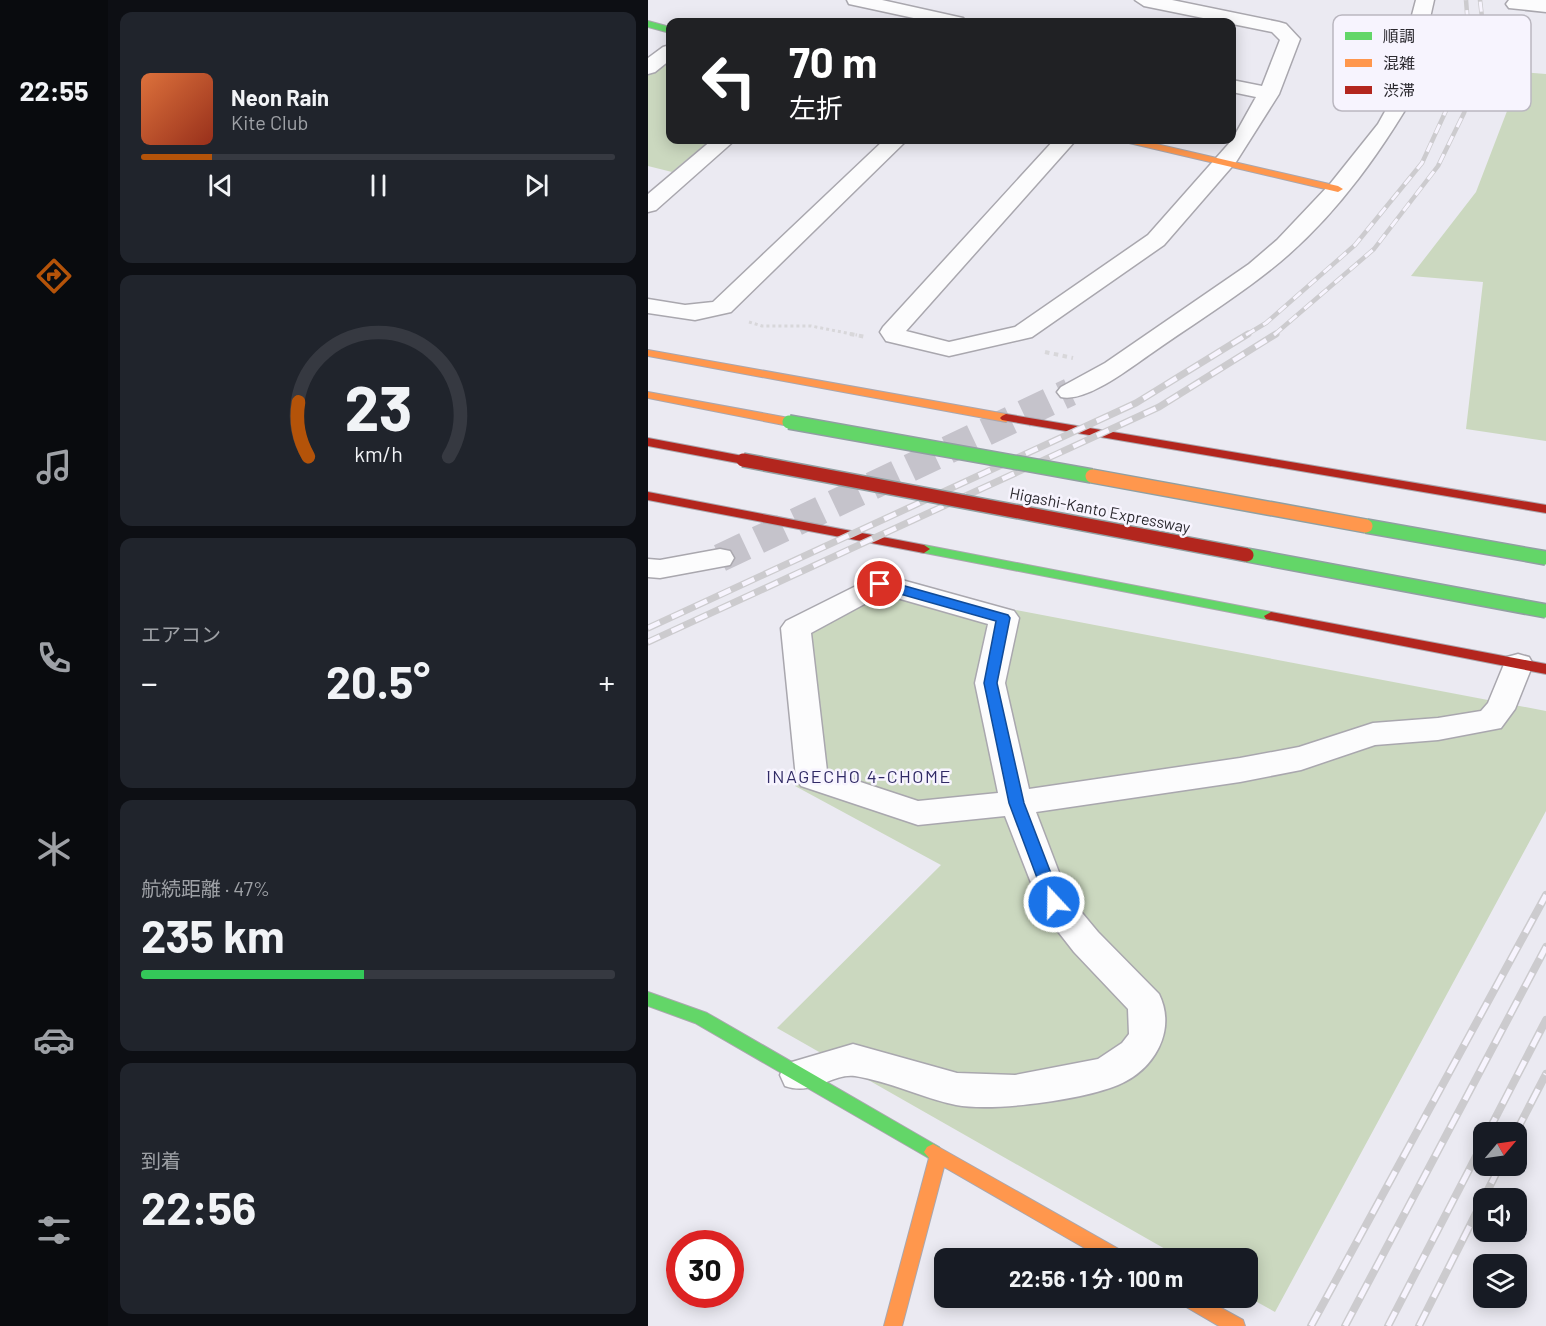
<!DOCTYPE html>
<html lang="ja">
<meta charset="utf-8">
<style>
:root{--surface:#171b24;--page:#20242c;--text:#f1f3f6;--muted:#9ea1a6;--line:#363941;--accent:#b45309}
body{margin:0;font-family:Barlow,"Noto Sans JP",sans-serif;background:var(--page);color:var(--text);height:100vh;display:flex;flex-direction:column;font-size:22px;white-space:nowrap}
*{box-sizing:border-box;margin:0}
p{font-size:20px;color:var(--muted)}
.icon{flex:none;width:33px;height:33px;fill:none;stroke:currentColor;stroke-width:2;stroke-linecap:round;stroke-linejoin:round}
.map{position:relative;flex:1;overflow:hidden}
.side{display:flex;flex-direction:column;gap:12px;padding:12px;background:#0d0f14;width:540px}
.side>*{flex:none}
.guide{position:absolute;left:18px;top:18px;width:570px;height:126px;border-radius:12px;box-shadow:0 3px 15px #0003;background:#202124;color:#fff;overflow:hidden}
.needle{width:39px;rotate:61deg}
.tools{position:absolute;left:825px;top:1122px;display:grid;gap:12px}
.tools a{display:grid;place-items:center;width:54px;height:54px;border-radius:12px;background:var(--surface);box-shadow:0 3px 15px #0003;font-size:30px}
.speed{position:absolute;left:18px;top:1230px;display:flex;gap:12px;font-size:30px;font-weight:700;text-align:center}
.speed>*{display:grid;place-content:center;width:78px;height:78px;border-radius:50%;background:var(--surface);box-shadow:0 3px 15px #0003;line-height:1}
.speed .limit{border:9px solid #d22;background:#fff;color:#111}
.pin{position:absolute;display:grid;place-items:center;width:51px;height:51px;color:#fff;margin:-26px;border:3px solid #fff;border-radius:50%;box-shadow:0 2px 6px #0007}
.me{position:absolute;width:66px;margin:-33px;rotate:339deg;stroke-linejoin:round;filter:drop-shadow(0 0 4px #0008)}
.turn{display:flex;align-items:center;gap:21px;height:126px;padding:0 24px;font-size:27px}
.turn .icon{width:78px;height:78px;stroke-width:2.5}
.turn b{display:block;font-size:42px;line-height:51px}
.big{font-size:45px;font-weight:700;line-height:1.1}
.side .widget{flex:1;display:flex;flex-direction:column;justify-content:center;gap:9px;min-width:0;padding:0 21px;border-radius:12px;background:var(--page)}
.side .dial{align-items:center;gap:0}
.dial svg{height:156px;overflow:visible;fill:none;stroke:var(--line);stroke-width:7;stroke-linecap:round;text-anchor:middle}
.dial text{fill:var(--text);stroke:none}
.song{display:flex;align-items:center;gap:18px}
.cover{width:72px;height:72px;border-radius:9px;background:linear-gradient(135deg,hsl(20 70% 55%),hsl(10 70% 35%))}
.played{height:6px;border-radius:3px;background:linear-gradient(90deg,var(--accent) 15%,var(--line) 15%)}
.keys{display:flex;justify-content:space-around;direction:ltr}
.heat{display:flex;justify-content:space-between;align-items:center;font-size:33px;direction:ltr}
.charge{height:9px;border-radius:4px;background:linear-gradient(90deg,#34c759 47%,var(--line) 0)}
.trip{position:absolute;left:286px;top:1248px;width:324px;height:60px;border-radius:12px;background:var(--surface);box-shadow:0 3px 15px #0003;font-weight:700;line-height:60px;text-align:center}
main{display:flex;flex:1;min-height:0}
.tabs{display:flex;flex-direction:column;width:108px;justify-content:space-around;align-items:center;background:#090b0e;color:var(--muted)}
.tabs .icon{width:42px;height:42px}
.tabs .current{color:var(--accent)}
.tabs b{font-size:27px;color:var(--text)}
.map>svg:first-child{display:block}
.green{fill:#cbd8bf}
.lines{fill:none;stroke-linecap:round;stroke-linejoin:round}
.street-tunnel{stroke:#c5c3cb;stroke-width:28;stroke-dasharray:28 14;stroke-linecap:butt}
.street-casing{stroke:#a9a7ae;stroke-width:3}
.fast-casing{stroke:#a9a7ae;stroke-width:2}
.slow-casing{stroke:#a9a7ae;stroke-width:2}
.jam-casing{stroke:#a9a7ae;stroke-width:2}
.path-far1{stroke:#d8d7da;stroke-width:3;stroke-dasharray:3 3;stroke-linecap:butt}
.path{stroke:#d8d7da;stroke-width:4;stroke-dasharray:4.5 4.5;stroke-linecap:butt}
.street{fill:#fcfcfd;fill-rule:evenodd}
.fast{fill:#63d668;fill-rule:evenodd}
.slow{fill:#ff974d;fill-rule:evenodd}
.jam{fill:#b3261e;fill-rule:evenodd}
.rail-far2-casing{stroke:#cccbce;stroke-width:4.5}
.rail-far1-casing{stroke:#cccbce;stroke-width:7}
.rail-casing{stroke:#cccbce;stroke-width:8}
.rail-far2{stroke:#f7f4fe;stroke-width:3;stroke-dasharray:10;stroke-linecap:butt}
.rail-far1{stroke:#f7f4fe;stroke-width:4.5;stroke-dasharray:13;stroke-linecap:butt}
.rail{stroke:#f7f4fe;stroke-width:5;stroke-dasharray:16;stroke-linecap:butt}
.fast-bridge-casing{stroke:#909fa1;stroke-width:16;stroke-linecap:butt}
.slow-bridge-casing{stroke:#909fa1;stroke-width:16;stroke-linecap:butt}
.jam-bridge-casing{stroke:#909fa1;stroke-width:16;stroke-linecap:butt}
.fast-bridge{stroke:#63d668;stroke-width:13}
.slow-bridge{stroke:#ff974d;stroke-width:13}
.jam-bridge{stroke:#b3261e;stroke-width:13}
.route{fill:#1a73e8;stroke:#114b97;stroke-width:1.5}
.labels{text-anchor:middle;stroke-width:5;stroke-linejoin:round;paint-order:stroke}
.street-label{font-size:16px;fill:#2b292f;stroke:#f7f4fe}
.neighbourhood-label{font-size:18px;letter-spacing:1.5px;fill:#302a65;stroke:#f7f4fe}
.key{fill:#f7f4fe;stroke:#bab7c0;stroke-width:1.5}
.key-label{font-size:16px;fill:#2b292f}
</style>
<main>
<nav class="tabs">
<b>22:55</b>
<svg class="icon current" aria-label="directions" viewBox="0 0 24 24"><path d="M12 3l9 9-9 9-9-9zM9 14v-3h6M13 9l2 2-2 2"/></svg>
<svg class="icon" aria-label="music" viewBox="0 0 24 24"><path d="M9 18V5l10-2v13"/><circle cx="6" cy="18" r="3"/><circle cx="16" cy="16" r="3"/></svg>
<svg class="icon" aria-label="phone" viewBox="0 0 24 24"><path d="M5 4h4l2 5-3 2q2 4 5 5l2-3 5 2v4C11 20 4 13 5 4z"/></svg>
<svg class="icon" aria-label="climate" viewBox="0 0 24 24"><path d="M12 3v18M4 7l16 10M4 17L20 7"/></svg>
<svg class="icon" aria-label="car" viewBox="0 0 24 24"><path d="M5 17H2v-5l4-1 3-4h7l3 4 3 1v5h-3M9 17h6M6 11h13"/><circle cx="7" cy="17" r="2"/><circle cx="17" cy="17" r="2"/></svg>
<svg class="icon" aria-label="filters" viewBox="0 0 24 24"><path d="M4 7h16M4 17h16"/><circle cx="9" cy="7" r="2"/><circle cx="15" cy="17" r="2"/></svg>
</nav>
<section class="side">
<div class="widget">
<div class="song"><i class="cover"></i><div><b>Neon Rain</b><p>Kite Club</p></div></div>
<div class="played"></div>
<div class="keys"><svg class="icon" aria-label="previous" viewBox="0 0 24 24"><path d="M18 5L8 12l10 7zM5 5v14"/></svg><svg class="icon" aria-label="pause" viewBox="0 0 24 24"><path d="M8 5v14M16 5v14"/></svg><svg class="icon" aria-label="next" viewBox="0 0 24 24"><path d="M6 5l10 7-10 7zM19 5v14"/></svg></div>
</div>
<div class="widget dial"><svg viewBox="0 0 100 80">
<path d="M14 69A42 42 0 1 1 86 69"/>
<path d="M14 69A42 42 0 0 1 9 41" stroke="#b45309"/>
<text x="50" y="56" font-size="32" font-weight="700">23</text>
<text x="50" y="72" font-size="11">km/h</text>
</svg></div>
<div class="widget"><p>エアコン</p>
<div class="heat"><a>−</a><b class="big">20.5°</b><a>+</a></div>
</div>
<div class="widget"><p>航続距離 · 47%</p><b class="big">235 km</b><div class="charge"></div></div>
<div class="widget"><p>到着</p><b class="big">22:56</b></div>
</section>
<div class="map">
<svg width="898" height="1326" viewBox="0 0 898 1326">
<rect width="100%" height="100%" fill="#ebeaf2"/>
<path class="green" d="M22,58V140H62L24,172L0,166V75Z
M874,72L898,74V441L818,429L835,282L763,276L828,192Z
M242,586L898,711V811L627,1312L600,1297V1258H533L129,1028L293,865L147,786L141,644Z"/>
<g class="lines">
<path class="street-tunnel" d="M72,558L422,392"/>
<defs>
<path id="street" d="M199,0H234L315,18L318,22H284L201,4Z
M487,0H524L631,22L638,24L652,39L631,94L588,162L516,245L384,337L301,356L238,341L232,332L235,327L406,140H428L258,331L301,342L367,327L500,235L584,140L608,97L584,92V80L614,86L632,40L624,32L496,6Z
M768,0H786L775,49L783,65C741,142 688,220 617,274C580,303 539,328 501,355C481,369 437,403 413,397L409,392L413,387L457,363L601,264L629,240L682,184L730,124L763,65L755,49Z
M861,0H898V12L861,8L858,4Z
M22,45V60L7,72L0,74V58L15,47Z
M64,140H87L8,210L0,212V194Z
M236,140H259L83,312L47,320L0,313V299L37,305L65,302Z
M72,549L82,551L86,558L82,565L12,578L0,577V559L12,560Z
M232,574L366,611L371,618L357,683L381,789L592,758L651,747L725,723L790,718L833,711L840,703L859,657L870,654L881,657L885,664L867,709L853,728L790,740L727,745L653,770L592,782L388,812L420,896L450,932L511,994C529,1031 506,1070 470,1085C433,1100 346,1112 308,1105C274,1098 241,1081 207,1076C184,1073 166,1096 137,1086L132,1075L137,1064L205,1044L309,1073L367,1075L450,1059L474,1043L481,1034L480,1009L426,952L394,911L357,816L270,825L153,786L148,778L133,628L138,621ZM235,594L340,624L327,683L350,793L270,801L179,771L163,633Z"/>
<path id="fast" d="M0,21L22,27V33L0,27Z
M276,545L623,612L630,616L623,620L272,552L270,549L272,546Z
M0,992L59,1013L291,1147L294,1152L291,1157L285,1160L279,1157L47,1023L0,1006Z"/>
<path id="slow" d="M477,140H491L690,186L695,189L690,192L481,143Z
M0,350L358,414L364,418L358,422L0,356Z
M0,392L141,418L147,422L141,426L0,398Z
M285,1144L476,1252L479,1258H454L296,1167L254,1326H236L281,1158L276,1152L279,1147Z
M530,1298H555L595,1320L597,1326H571L533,1304Z"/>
<path id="jam" d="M358,414L898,505V513L354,420L352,418L354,416Z
M0,438L95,456L101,460L95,464L0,446Z
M0,492L276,545L282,549L276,553L0,500Z
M623,612L898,664V674L618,619L616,616Z"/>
</defs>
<use href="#street" class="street-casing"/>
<use href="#fast" class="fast-casing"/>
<use href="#slow" class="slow-casing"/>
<use href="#jam" class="jam-casing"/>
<path class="path-far1" d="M101,322L114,326H163L209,335"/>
<path class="path" d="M202,334L218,337
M397,352L425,358"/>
<use href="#street" class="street"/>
<use href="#fast" class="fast"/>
<use href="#slow" class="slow"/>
<use href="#jam" class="jam"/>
<defs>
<path id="rail-far2" d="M598,335L618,323L707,245L774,163L817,69L820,26L818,0
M626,335L726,249L790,166L816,113L831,71L835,26L832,0"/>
<path id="rail-far1" d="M0,628L488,403L600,334
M0,642L511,407L628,334"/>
<path id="rail" d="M840,1132L898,1020
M868,1132L898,1074
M663,1326L898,895
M697,1326L898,947
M740,1326L836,1141
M771,1326L852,1166"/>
</defs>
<use href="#rail-far2" class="rail-far2-casing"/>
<use href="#rail-far1" class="rail-far1-casing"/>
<use href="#rail" class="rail-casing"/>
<use href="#rail-far2" class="rail-far2"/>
<use href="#rail-far1" class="rail-far1"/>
<use href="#rail" class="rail"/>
<defs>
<path id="fast-bridge" d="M141,422L444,476
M718,526L898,558
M599,555L898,611"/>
<path id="slow-bridge" d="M444,476L718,526"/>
<path id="jam-bridge" d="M95,460L599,555"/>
</defs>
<use href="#fast-bridge" class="fast-bridge-casing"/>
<use href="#slow-bridge" class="slow-bridge-casing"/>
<use href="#jam-bridge" class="jam-bridge-casing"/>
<use href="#fast-bridge" class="fast-bridge"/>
<use href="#slow-bridge" class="slow-bridge"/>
<use href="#jam-bridge" class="jam-bridge"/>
</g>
<path class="route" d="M232,579L360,615L362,618L349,683L376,803L414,902L412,906H401L398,902L361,803L336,683L348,621L227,587V581Z"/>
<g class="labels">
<g class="street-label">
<text transform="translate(452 510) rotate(11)" y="6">Higashi-Kanto Expressway</text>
</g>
<g class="neighbourhood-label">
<text x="211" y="783">INAGECHO 4-CHOME</text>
</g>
</g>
<rect x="685" y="15" width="198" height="96" rx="9" class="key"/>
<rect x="697" y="32" width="27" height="8" fill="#63d668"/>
<rect x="697" y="59" width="27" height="8" fill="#ff974d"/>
<rect x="697" y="86" width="27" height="8" fill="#b3261e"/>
<g class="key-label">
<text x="735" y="42">順調</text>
<text x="735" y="69">混雑</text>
<text x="735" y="96">渋滞</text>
</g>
</svg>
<div class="tools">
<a><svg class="needle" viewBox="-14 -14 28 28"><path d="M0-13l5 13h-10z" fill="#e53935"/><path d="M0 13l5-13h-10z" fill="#9ea1a6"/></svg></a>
<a><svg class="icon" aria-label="sound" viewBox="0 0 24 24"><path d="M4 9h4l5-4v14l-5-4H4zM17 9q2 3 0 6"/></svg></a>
<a><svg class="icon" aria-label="layers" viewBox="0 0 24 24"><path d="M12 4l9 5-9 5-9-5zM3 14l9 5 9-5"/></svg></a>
</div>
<div class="speed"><div class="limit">30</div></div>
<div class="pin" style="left:232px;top:584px;background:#d93025"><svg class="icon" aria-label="arrive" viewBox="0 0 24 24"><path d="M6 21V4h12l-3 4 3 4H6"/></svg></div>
<svg class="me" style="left:406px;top:902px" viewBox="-20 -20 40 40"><circle r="17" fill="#1a73e8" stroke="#fff" stroke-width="3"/><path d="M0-11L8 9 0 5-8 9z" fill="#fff"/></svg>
<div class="trip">22:56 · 1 分 · 100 m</div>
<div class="guide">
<div class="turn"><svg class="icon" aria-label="left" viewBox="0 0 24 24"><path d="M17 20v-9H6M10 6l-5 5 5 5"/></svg><div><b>70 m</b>左折</div></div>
</div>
</div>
</main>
